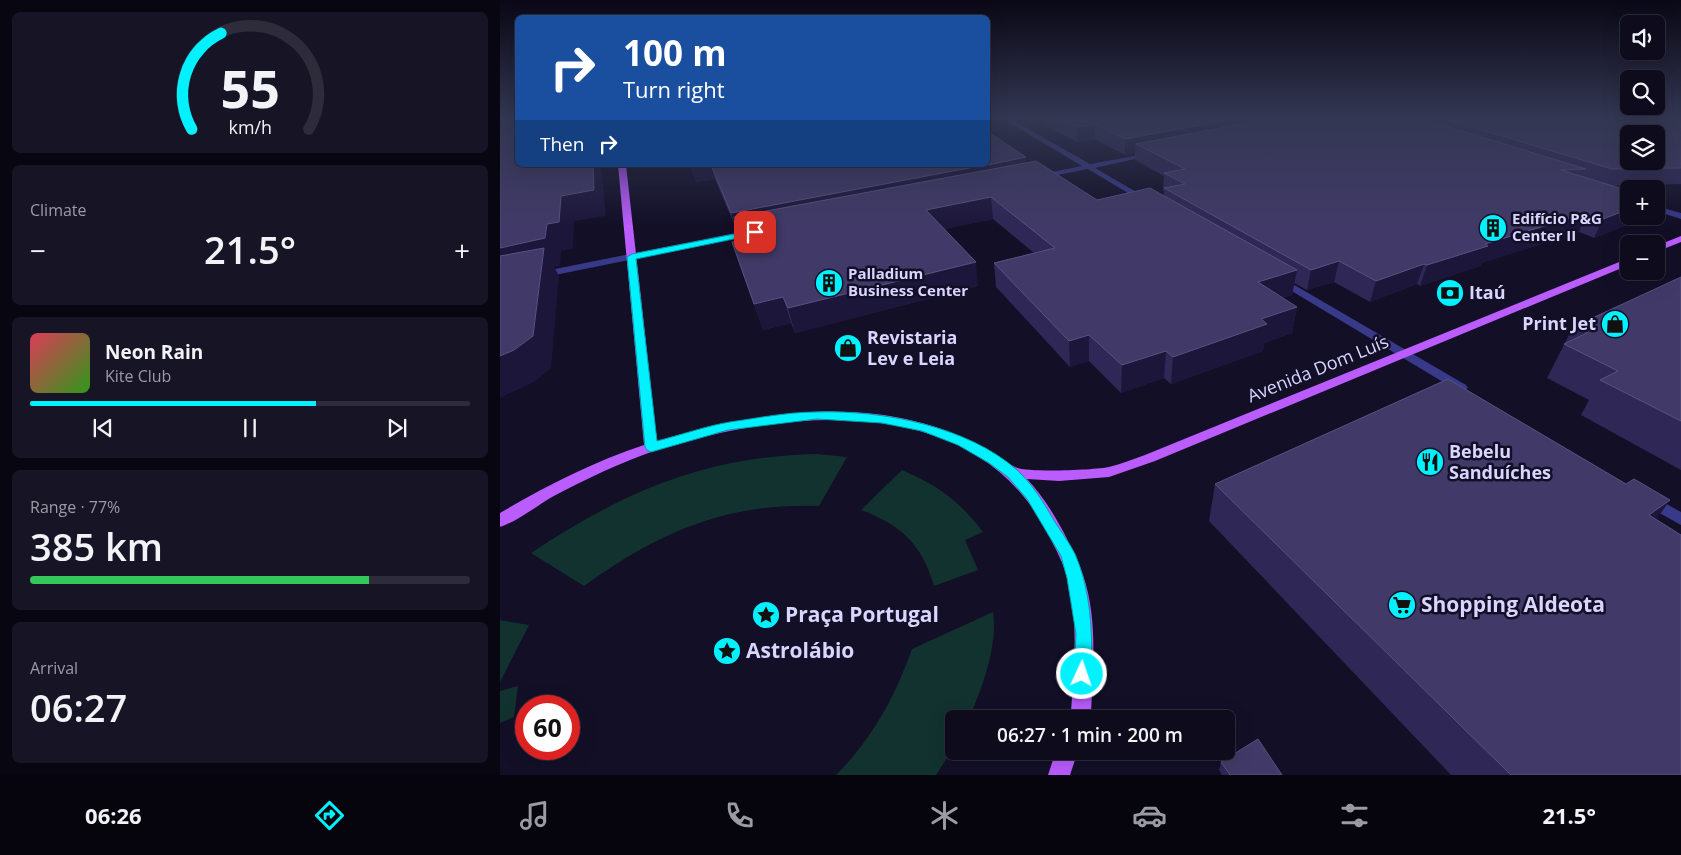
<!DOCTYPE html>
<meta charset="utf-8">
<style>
:root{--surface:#0e0b1d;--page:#171426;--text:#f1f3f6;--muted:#9b9ba4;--line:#2e2b3b;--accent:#01f1ff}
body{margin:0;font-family:"Open Sans",sans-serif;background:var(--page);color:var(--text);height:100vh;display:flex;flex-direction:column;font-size:19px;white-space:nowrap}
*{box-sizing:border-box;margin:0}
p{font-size:16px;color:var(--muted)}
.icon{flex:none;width:28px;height:28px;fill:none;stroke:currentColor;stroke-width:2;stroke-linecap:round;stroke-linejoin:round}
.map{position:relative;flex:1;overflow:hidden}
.details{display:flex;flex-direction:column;gap:12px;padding:12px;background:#080610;width:500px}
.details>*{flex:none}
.guide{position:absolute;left:15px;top:15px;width:475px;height:152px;border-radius:8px;box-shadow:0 5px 20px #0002,0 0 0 1px var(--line);background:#1a4fa0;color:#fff;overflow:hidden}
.tools{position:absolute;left:1120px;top:15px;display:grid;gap:10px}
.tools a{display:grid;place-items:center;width:45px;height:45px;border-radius:8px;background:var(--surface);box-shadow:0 5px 20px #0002,0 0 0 1px var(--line);font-size:25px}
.speed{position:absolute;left:15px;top:695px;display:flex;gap:10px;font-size:25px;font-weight:700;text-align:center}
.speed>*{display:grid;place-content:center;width:65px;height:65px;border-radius:50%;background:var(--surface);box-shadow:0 5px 20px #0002,0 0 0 1px var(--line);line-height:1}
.speed .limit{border:8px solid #d22;background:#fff;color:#111}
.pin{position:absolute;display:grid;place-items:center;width:42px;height:42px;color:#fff;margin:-21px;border-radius:10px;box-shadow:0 2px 8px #0006}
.me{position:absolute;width:55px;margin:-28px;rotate:3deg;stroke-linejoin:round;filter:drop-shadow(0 0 4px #0008)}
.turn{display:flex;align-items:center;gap:18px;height:105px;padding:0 25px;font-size:22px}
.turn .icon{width:65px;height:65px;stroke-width:2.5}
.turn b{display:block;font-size:35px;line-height:42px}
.then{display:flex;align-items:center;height:48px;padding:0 25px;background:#0003;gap:10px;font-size:19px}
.big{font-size:38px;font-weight:600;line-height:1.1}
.details .tile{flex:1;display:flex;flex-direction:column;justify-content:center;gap:8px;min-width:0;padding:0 18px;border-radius:8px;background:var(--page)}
.details .dial{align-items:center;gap:0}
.dial svg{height:130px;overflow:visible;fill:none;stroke:var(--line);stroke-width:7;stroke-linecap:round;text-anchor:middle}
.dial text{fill:var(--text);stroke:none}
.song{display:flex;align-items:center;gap:15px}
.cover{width:60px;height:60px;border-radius:8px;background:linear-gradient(135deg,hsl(350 70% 55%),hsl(110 70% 35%))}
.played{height:5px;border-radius:2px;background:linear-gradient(90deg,var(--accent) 65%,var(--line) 65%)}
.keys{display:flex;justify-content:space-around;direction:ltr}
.heat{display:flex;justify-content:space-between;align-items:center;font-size:28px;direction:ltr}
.charge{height:8px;border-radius:4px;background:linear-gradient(90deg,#34c759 77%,var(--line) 0)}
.trip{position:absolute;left:445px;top:710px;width:290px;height:50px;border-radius:8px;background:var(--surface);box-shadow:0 5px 20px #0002,0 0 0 1px var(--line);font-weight:600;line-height:50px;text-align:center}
.tabs{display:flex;height:80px;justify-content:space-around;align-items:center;background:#06040c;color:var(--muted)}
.tabs .icon{width:35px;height:35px}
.tabs .current{color:var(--accent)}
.tabs b{font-size:22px;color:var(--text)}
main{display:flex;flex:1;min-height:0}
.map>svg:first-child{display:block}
.green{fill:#12322f}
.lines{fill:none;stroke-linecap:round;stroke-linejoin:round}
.minor{fill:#383988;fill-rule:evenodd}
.primary{fill:#bb5cff;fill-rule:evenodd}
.wall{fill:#2f2756}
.shaded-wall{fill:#1c163b}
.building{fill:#413a68;stroke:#595280;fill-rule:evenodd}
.route{fill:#01f1ff;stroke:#019da6}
.labels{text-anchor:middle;stroke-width:5;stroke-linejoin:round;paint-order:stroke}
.far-poi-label{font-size:15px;font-weight:bold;fill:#d8d5ff;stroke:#120f27;text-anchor:start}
.poi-label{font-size:18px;font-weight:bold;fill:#d8d5ff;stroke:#120f27;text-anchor:start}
.street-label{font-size:18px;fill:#d8d5ff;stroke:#120f27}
.near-poi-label{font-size:21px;font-weight:bold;fill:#d8d5ff;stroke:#120f27;text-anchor:start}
</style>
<main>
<section class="details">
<div class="tile dial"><svg viewBox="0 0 100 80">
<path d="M14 69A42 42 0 1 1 86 69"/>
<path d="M14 69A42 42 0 0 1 32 10" stroke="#01f1ff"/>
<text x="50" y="56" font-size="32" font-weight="700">55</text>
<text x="50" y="72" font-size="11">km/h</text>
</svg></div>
<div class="tile"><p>Climate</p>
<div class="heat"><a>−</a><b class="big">21.5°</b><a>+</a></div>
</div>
<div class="tile">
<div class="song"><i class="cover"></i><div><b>Neon Rain</b><p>Kite Club</p></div></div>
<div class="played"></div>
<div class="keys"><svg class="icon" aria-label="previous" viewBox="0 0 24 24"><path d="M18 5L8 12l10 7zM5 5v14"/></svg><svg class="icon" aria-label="pause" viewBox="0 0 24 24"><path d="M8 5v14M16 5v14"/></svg><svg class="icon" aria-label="next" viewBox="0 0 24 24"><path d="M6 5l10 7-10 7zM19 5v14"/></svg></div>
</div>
<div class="tile"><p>Range · 77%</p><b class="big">385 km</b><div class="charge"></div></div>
<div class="tile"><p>Arrival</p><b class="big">06:27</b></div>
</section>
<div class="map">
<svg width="1181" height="775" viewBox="0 0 1181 775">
<rect width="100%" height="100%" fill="#120f27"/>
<path class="green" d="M317,454L347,457L319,506C227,502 157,533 84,586L31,553C123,492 205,456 317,454Z
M402,470C439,486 458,500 483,532L465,540L478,570L434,586C422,544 401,525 361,510Z
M493,612C498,647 482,687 469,719H454V747L436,775H336C372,739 395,697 412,649Z
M0,620L29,625L0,682Z
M18,686L14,717L0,723V691Z"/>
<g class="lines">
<path class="minor" d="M502,118H509L590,164L652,153V155L595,168L650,200L643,202L588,169L537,179V175L582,166Z
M1156,206L1181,213V219L1156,211Z
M255,229L259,232L258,234L40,278L35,275L40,272Z
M779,276L966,385L968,388L962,392L958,391L775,281V277Z
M1150,495L1181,512V525L1145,505L1142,501L1145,497Z"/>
<path class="primary" d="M118,165H126L157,441C236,418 319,402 401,418C430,424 460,434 486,449C496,454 505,462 515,467C526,473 595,470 609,467C621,464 633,459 645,455L1129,258V265L655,461L609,477L559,481L527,479C542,495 554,514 564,533C571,547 578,561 583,575C598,619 593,668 591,713L589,719H568L571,712C574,667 579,620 567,577C563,563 556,549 549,536C477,390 288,408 157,450C121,462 86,479 52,497C35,507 18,521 0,527V513C46,486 93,462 144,445Z
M1181,236V242L1156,252V246Z
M556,751H578L570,775H548Z"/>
</g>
<path class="wall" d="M533,118H1181V184L1112,186L1140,220L1094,238L1079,232L981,263L980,266L920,286L917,284L870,302L834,282L807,290L794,283L792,295L782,298L797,307L792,333L764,343L763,351L671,384L664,378L621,393L589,361L570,367L496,287L494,263L534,253L493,219L444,229L478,286L295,333L291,323L263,330L232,242L241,240L238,231H237L215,179L196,182L190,165L526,157V162L597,200L664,196V191L663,190L664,176L635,160V153L625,155L595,139L577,142Z
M1181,277V470L1081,415L1089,400L1047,378L1073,327Z
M715,484L1156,520L1181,775H951L709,521Z
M721,762L782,775H722L719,770Z"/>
<path class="shaded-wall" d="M0,118H9L18,136L0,138Z
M739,118H812L636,144L635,153L625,155V139Z
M595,124V139L577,142V127Z
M526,157L527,174L234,217L238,231H237L231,213Z
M93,165H101L106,216L74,221L73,249L61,251L60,266L54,267L59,276L51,368L34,382L0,398V248L47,224L61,196Z
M190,165H211L215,179L196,182Z
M491,197L493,219L429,232L426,210Z
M1129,209V216H1142L1140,220L1094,238L1103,219Z
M1087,213L1079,232L981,263L980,266L920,286L927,265L985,244Z
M839,261L834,282L807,290L811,270Z
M476,262L478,286L295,333L288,308Z
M924,264L917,284L870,302L876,281Z
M797,270L792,295L753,307L758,282Z
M283,297L291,323L263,330L254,304Z
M797,307L792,333L764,343L763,351L671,384L673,357L761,319Z
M589,335V361L570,367L569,341Z
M666,351L664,378L621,393L622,365Z
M1170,500L1144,537L1149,515Z"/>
<path class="building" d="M9,118H18V165H93L94,190L61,196L59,222L47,224L45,238L0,248V123L9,122Z
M559,118H739L625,139L595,124L577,127Z
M772,118H919L1086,169L1061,170L1129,191V209L1103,219L1087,213L985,244L988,246L927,265L924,264L876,281L839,261L811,270L664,188L685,184L664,173L685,169L636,144Z
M942,118H1181V168L1112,169ZM1129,134H1156V161H1129Z
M488,132L526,157L488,165Z
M536,161L597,200L650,188L797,270L758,282L797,307L761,319L767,324L673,357L666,351L622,365L589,335L569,341L494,263L555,248L491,197L426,210L476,262L288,308L283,297L254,304L232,242L244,240L234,217Z
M211,165H485L231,213Z
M44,248L33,336L14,350L0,356V256Z
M1181,277V421L1100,380L1118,371L1064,344L1087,333L1073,327Z
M948,379L1126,484L1134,479L1170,500L1149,515L1181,535V775H1011L715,484Z
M758,739L782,775H730L721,762Z"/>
<linearGradient id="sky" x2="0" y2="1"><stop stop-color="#0a0815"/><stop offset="0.52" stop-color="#333752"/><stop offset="1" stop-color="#333752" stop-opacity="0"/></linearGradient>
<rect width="1181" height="226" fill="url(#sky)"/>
<path class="route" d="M255,230L258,231V234L136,259L157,441C181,435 206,426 230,422C258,418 288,412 317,412C382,410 467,426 517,470C532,484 543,501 553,519C560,530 569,542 575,554C591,591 593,634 591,674L589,679L582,682L576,679L574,674L576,634L567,578L561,556L527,499L508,477L489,463L458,445L422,431L382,423L317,419L228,430L151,452L147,450L145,447L127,257L132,254Z"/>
<defs>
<symbol id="building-disc" viewBox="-11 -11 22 22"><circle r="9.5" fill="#01f1ff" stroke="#120f27"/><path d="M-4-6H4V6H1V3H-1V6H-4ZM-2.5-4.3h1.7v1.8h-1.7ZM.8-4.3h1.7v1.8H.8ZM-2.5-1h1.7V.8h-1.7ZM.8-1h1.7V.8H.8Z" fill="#111"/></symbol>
<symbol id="bank-disc" viewBox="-11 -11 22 22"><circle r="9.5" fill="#01f1ff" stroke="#120f27"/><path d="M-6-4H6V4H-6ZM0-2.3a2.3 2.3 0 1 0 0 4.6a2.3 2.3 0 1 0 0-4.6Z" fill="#111"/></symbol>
<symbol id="shop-disc" viewBox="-11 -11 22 22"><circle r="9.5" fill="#01f1ff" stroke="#120f27"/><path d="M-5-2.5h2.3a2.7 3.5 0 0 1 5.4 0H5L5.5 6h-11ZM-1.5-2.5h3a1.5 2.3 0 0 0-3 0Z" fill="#111"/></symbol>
<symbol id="restaurant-disc" viewBox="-11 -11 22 22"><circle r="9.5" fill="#01f1ff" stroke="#120f27"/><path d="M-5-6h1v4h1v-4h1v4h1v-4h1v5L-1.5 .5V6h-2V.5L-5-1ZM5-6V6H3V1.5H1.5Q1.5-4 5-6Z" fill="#111"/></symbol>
<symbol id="supermarket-disc" viewBox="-11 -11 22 22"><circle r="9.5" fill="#01f1ff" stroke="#120f27"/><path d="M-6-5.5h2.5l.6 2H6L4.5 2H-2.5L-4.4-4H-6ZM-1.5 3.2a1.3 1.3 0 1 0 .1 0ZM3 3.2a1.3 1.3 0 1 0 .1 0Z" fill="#111"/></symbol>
<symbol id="sight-disc" viewBox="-11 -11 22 22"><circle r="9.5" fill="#01f1ff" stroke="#120f27"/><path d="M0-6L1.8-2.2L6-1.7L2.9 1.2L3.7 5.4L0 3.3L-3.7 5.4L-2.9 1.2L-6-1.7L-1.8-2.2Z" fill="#111"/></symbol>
</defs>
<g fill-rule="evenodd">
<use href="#building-disc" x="977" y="212" width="32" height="32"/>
<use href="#building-disc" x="313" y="267" width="32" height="32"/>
<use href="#bank-disc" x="934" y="277" width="32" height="32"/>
<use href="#shop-disc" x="1099" y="308" width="32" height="32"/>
<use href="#shop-disc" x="332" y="332" width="32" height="32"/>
<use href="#restaurant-disc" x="914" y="446" width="32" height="32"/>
<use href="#supermarket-disc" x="886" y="589" width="32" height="32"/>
<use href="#sight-disc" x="250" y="599" width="32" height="32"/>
<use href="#sight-disc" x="211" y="635" width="32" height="32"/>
</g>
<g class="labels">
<g class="far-poi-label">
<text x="1012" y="224">Edifício P&amp;G<tspan x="1012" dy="17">Center II</tspan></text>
<text x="348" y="279">Palladium<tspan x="348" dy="17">Business Center</tspan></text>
</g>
<g class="poi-label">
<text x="969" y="299">Itaú</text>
<text x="1096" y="330" text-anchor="end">Print Jet</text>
<text x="367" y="344">Revistaria<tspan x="367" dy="21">Lev e Leia</tspan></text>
<text x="949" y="458">Bebelu<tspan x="949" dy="21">Sanduíches</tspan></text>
</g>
<g class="street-label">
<text transform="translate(818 369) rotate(-22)" y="6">Avenida Dom Luís</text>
</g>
<g class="near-poi-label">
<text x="921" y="612">Shopping Aldeota</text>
<text x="285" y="622">Praça Portugal</text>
<text x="246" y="658">Astrolábio</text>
</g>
</g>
</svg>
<div class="tools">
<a><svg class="icon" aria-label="sound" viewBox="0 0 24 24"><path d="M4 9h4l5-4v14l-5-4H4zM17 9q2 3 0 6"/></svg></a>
<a><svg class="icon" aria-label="search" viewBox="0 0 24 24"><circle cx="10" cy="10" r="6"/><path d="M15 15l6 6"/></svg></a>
<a><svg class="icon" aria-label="layers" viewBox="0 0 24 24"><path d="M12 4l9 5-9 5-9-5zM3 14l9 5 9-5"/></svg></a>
<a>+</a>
<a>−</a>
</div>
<div class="speed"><div class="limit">60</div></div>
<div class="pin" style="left:255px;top:232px;background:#d93025"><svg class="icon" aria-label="arrive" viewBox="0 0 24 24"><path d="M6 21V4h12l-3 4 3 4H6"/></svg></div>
<svg class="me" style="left:582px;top:674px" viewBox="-20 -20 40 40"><circle r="17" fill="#01f1ff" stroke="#fff" stroke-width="3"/><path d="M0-11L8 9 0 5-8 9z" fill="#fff"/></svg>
<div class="trip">06:27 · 1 min · 200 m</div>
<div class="guide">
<div class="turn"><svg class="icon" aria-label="right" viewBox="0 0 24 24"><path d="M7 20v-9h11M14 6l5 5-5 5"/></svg><div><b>100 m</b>Turn right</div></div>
<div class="then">Then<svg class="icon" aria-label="right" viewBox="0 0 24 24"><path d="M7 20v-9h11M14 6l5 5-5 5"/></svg></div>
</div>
</div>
</main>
<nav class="tabs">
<b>06:26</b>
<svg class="icon current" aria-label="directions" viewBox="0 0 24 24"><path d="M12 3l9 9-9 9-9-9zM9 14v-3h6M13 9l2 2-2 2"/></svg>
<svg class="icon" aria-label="music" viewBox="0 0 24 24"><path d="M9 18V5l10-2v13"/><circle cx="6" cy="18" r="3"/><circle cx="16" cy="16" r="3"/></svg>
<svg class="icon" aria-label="phone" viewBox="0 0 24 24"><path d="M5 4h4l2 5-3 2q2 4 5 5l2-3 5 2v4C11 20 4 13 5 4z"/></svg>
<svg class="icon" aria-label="climate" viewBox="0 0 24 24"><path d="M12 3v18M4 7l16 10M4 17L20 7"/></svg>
<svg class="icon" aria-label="car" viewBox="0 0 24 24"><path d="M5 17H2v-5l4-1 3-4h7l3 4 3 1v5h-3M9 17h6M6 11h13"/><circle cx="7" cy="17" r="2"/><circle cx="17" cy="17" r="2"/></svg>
<svg class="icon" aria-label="filters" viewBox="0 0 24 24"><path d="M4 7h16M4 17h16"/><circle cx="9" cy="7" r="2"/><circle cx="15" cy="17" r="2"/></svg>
<b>21.5°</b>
</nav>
